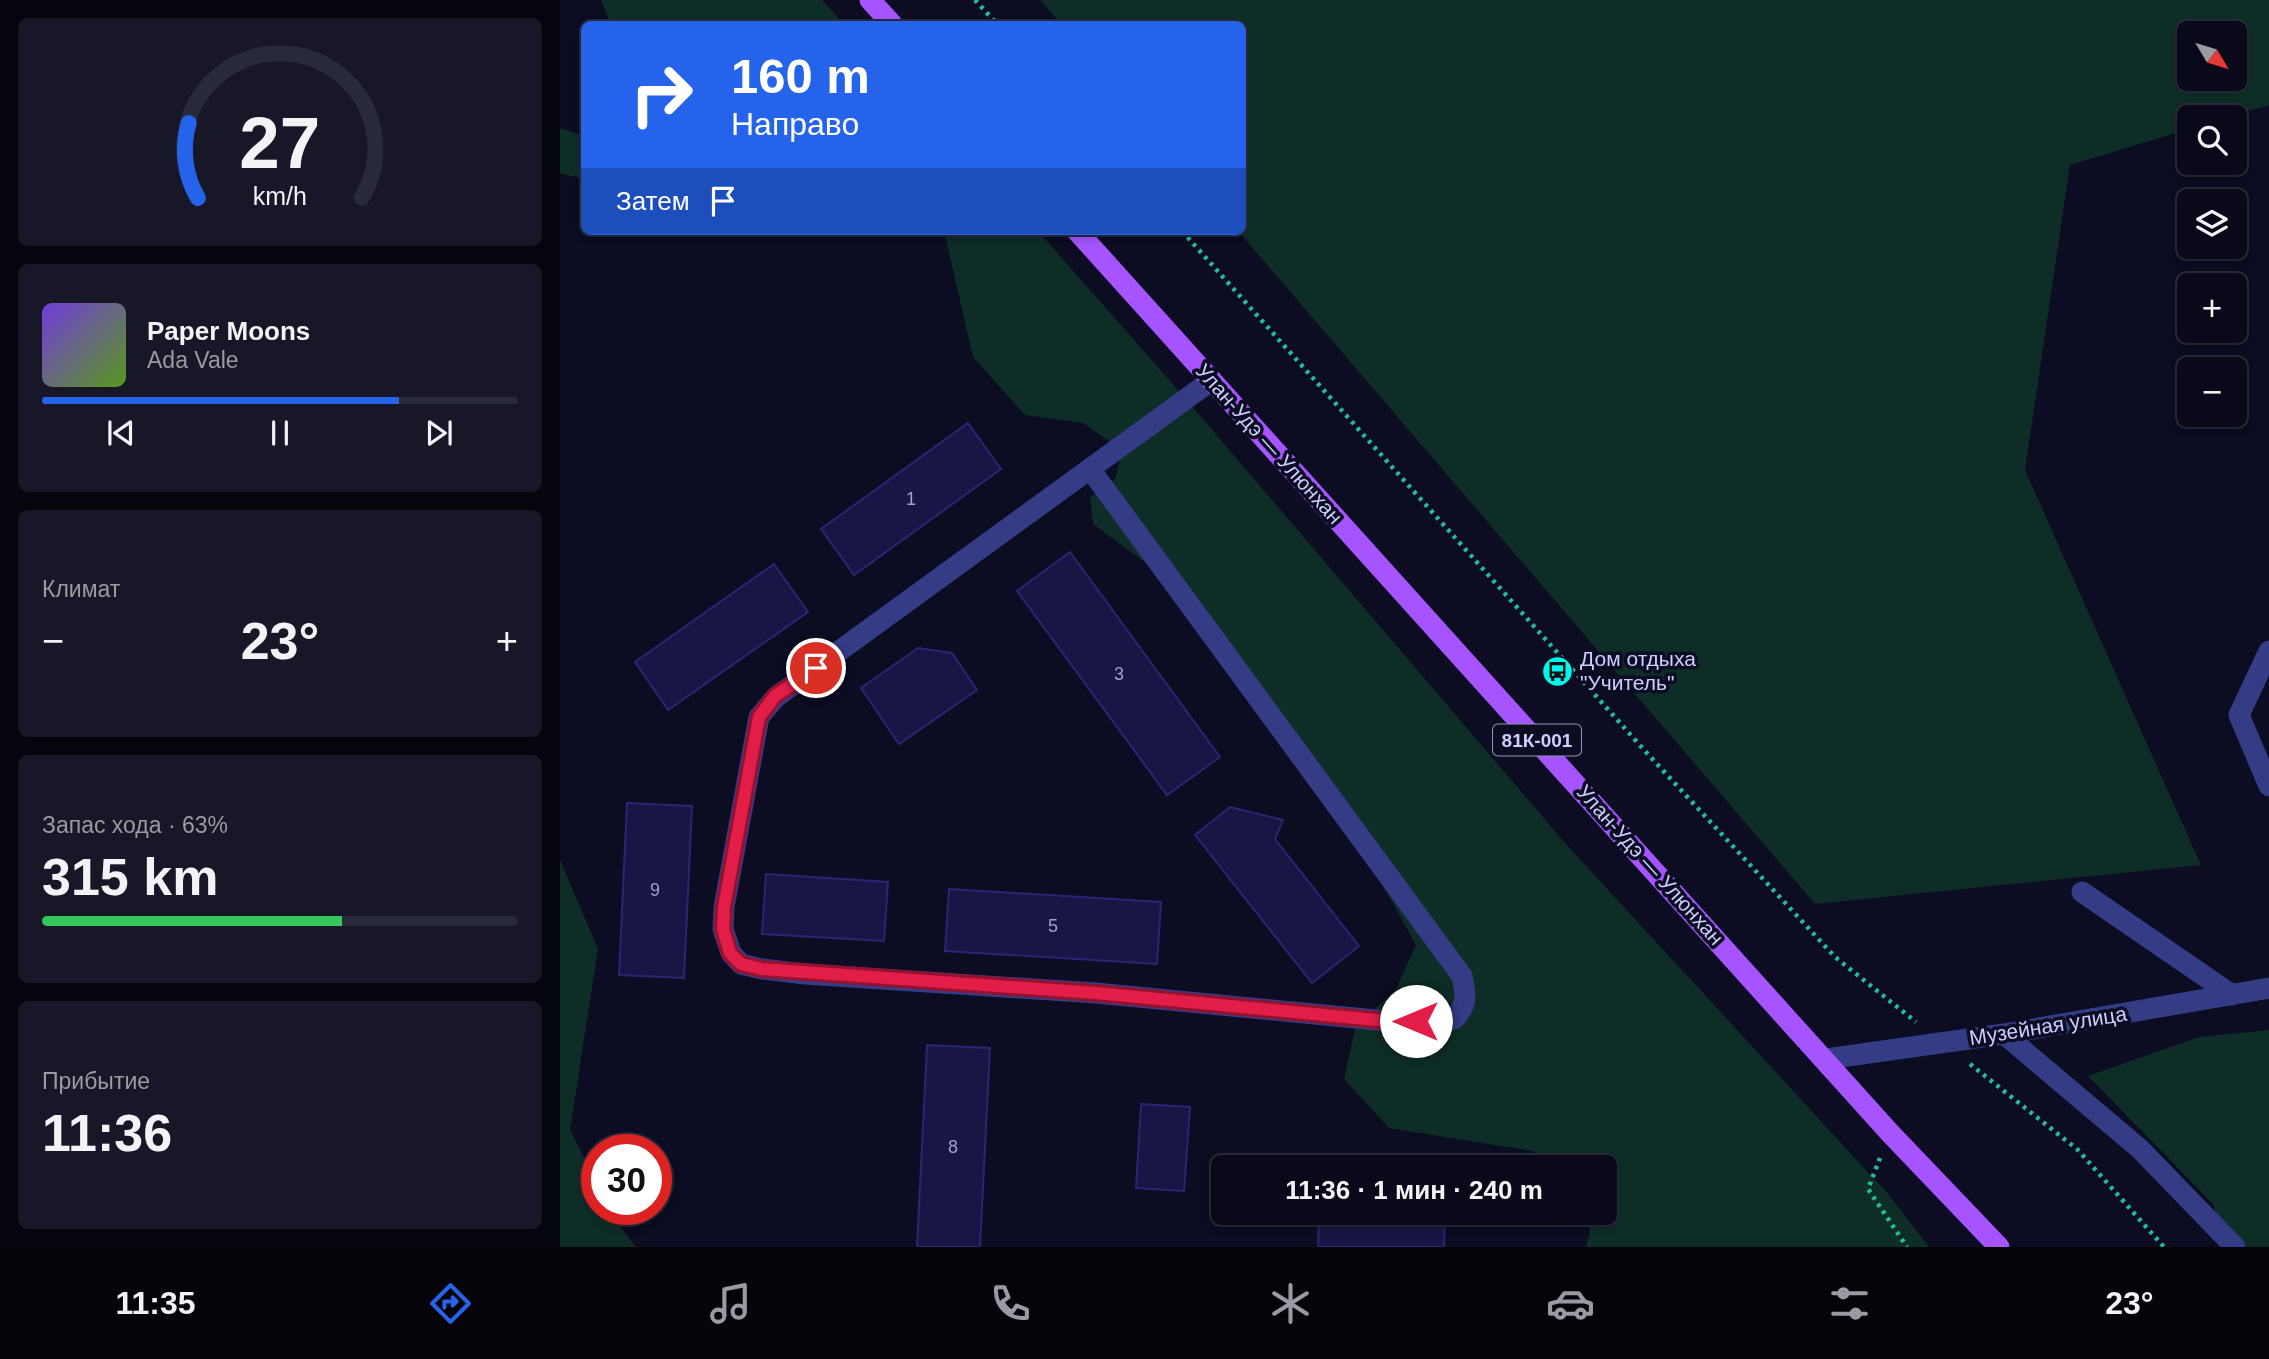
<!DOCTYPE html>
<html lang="ru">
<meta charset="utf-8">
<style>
:root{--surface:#09091a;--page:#171727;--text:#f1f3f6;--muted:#999aa2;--line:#292a39;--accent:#2563eb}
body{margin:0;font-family:Helvetica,sans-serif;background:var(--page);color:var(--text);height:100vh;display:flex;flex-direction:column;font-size:26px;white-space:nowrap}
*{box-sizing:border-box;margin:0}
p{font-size:23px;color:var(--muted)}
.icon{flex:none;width:38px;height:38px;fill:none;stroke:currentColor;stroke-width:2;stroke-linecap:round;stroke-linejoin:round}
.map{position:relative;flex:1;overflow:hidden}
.side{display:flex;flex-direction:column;gap:18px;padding:18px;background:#05050e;width:560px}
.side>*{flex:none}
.hud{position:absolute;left:21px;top:21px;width:665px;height:214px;border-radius:10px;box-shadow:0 4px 10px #0003,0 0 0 2px var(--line);background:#2563eb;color:#fff;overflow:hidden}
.needle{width:46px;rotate:128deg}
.fabs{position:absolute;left:1617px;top:21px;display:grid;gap:14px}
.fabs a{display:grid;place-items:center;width:70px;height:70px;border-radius:10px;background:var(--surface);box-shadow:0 4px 10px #0003,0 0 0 2px var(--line);font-size:35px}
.speed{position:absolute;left:21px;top:1134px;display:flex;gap:14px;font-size:35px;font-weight:700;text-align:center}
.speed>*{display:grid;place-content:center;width:91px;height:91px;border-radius:50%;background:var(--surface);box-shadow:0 4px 10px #0003,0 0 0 2px var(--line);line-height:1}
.speed .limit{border:10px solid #d22;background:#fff;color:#111}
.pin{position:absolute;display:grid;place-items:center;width:60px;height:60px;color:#fff;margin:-30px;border:4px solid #fff;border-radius:50%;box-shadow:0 2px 7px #0007}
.me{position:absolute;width:77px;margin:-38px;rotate:270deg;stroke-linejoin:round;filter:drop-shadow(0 0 5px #0008)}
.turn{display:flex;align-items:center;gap:24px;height:147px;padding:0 35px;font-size:32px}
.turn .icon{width:91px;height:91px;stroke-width:2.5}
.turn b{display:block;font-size:49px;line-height:60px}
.then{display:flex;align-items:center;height:66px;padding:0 35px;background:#0003;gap:14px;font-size:26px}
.big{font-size:52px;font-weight:700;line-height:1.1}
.side .tile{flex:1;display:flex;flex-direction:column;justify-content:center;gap:10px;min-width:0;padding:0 24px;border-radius:10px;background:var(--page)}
.side .dial{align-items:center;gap:0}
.dial svg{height:182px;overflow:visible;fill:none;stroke:var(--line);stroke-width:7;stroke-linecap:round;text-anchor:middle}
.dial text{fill:var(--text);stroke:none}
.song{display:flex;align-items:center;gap:21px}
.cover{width:84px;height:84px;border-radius:10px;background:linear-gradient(135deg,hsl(260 70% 55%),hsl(90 70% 35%))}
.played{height:7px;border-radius:4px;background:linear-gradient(90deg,var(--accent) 75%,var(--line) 75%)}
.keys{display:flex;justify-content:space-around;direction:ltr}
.heat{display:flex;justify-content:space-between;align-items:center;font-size:38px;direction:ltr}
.charge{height:10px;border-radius:5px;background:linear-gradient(90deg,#34c759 63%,var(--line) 0)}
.trip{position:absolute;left:651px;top:1155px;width:406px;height:70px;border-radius:10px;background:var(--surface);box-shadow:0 4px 10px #0003,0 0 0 2px var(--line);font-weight:700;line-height:70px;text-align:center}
.menu{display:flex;height:112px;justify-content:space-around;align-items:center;background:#04040a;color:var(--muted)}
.menu .icon{width:49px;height:49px}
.menu .current{color:var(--accent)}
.menu b{font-size:32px;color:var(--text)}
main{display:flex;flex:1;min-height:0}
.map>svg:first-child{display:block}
.green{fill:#0e2d27;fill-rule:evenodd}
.building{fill:#191645;stroke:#2a2673;stroke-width:2}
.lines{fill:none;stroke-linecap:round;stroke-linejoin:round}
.path{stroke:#24bc9c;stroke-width:4.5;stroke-dasharray:3.5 5;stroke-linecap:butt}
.minor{stroke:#333c85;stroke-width:21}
.major{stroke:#a654ff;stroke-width:21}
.route-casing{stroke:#92132f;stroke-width:18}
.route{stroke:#e11d48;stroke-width:12}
.labels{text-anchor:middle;stroke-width:7;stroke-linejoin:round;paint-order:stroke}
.number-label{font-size:18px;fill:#a0a0d0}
.shield{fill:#0c0c22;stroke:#9394bd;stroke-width:2}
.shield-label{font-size:19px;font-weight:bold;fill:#cdceff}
.street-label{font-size:21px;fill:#cdceff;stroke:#0c0c22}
.poi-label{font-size:21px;fill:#cdceff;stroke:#0c0c22;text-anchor:start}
</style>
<main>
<section class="side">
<div class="tile dial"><svg viewBox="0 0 100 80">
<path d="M14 69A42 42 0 1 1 86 69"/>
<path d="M14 69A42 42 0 0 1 10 36" stroke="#2563eb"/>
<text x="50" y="56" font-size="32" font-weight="700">27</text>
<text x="50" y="72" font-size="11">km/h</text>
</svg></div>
<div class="tile">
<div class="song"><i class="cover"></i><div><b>Paper Moons</b><p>Ada Vale</p></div></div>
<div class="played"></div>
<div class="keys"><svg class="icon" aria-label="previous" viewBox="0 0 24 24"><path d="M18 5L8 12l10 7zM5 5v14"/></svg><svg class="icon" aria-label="pause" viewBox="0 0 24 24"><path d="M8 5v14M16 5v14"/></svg><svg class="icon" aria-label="next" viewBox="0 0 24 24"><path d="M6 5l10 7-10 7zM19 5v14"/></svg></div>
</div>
<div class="tile"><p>Климат</p>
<div class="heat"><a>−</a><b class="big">23°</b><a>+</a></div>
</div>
<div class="tile"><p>Запас хода · 63%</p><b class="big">315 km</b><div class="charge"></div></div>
<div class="tile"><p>Прибытие</p><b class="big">11:36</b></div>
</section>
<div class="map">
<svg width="1709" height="1247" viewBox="0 0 1709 1247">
<rect width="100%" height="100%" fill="#0c0c22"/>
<path class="green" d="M41,0H262L284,24H51Z
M480,0H1709V105L1668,117H1629V129L1510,165L1465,470L1641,865L1255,904L678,231H682V24H501ZM1675,33V79H1629V33Z
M0,128L18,134L24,133V179L0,173Z
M384,231H478L619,391L1005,843L1329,1195L1369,1247H1026L1030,1232L1027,1213H1045V1167H998L972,1151L829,1128L784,1079L796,1025L835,991L856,945L804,852L610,581L533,524L530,497L555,479L562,450L523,423L465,415L413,357Z
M0,860L38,949L10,1130L37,1183V1209H50L58,1224L76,1247H0Z
M1709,1030V1247H1665L1653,1204L1528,1076L1639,1037Z"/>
<path class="building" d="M408,423L441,469L294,575L261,529Z
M510,552L660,757L607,795L457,591Z
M214,564L248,612L108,710L75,662Z
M358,648L392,653L417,690L339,744L301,688Z
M67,803L132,806L124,978L59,975Z
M670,807L723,820L715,839L799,946L752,983L635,835Z
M206,874L328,882L324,941L202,934Z
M389,889L601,902L597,964L385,951Z
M367,1045L430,1048L420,1247H357Z
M581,1104L630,1107L624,1191L576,1188Z
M760,1159L852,1161L853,1165L886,1167H760Z
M759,1213H885L884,1247H758Z"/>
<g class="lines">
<path class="path" d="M415,0L437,24
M622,231L1085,751L1275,957L1356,1022
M1410,1064L1518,1150L1604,1247
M1320,1158L1308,1189L1347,1247"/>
<path class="minor" d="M530,469L902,976C906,994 908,1005 894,1019L837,1022L536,993L245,974L202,969L181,964L171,953L163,929L164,907L199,717L216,697L652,380
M1709,651L1679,715L1709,786
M1522,892L1672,995
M1444,1034L1580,1149L1675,1247
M1266,1059L1444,1034L1709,988"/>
<path class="major" d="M310,0L332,24
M517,231L1330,1133L1439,1247"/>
</g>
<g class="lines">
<defs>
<path id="route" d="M256,668L215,696L199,717L164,907L163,929L170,953L181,964L202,969L536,993L837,1022L856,1021"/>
</defs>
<use href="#route" class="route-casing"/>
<use href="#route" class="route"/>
</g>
<defs>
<symbol id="bus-disc" viewBox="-11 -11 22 22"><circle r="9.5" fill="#00f8ec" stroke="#0c0c22"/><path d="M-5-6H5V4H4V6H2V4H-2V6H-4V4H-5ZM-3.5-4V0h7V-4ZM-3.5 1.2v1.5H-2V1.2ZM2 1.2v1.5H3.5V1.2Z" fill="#111"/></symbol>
</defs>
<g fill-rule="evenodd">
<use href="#bus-disc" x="980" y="654" width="35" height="35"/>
</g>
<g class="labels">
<g class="number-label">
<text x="351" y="505">1</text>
<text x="559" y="680">3</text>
<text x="95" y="896">9</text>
<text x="493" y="932">5</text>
<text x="393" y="1153">8</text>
</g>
<rect class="shield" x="933" y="724.5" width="88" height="31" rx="5"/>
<g class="shield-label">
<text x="977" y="747">81К-001</text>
</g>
<g class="street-label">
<text transform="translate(709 444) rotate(48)" y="7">Улан-Удэ — Улюнхан</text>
<text transform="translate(1090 865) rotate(48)" y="7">Улан-Удэ — Улюнхан</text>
<text transform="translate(1488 1026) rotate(-9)" y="7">Музейная улица</text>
</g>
<g class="poi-label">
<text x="1020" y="666">Дом отдыха<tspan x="1020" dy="24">"Учитель"</tspan></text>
</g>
</g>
</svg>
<div class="fabs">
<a><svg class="needle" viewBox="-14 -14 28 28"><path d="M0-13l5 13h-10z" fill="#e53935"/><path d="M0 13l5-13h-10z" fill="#999aa2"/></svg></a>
<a><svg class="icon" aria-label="search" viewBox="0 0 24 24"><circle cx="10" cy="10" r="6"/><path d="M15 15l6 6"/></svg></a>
<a><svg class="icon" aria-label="layers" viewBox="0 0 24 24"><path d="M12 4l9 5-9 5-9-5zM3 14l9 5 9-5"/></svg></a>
<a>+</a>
<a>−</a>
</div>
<div class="speed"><div class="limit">30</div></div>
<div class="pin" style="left:256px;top:668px;background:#d93025"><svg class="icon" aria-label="arrive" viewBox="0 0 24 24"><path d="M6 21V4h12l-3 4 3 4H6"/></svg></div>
<svg class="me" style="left:856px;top:1021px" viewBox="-20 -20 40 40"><circle r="19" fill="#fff"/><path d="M0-13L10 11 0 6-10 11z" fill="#e11d48"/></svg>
<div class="trip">11:36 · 1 мин · 240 m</div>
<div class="hud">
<div class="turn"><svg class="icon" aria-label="right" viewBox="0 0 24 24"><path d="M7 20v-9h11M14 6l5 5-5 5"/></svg><div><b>160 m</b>Направо</div></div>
<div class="then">Затем<svg class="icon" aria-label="arrive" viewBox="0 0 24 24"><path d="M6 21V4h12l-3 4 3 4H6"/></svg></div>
</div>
</div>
</main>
<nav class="menu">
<b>11:35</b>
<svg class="icon current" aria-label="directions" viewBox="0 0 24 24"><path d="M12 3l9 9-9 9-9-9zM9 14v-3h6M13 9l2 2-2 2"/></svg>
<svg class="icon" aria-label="music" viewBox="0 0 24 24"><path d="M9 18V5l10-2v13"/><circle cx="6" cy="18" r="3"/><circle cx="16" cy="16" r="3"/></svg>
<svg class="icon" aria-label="phone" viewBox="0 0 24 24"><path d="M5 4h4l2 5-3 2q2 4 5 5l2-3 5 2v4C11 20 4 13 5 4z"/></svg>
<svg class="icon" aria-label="climate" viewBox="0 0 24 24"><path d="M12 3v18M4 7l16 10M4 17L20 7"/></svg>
<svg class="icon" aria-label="car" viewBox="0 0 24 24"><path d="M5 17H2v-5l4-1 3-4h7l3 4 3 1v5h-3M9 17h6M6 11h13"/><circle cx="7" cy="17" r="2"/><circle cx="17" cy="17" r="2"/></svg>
<svg class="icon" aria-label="filters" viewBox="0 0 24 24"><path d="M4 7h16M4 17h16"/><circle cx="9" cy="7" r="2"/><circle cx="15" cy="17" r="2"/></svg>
<b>23°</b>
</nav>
